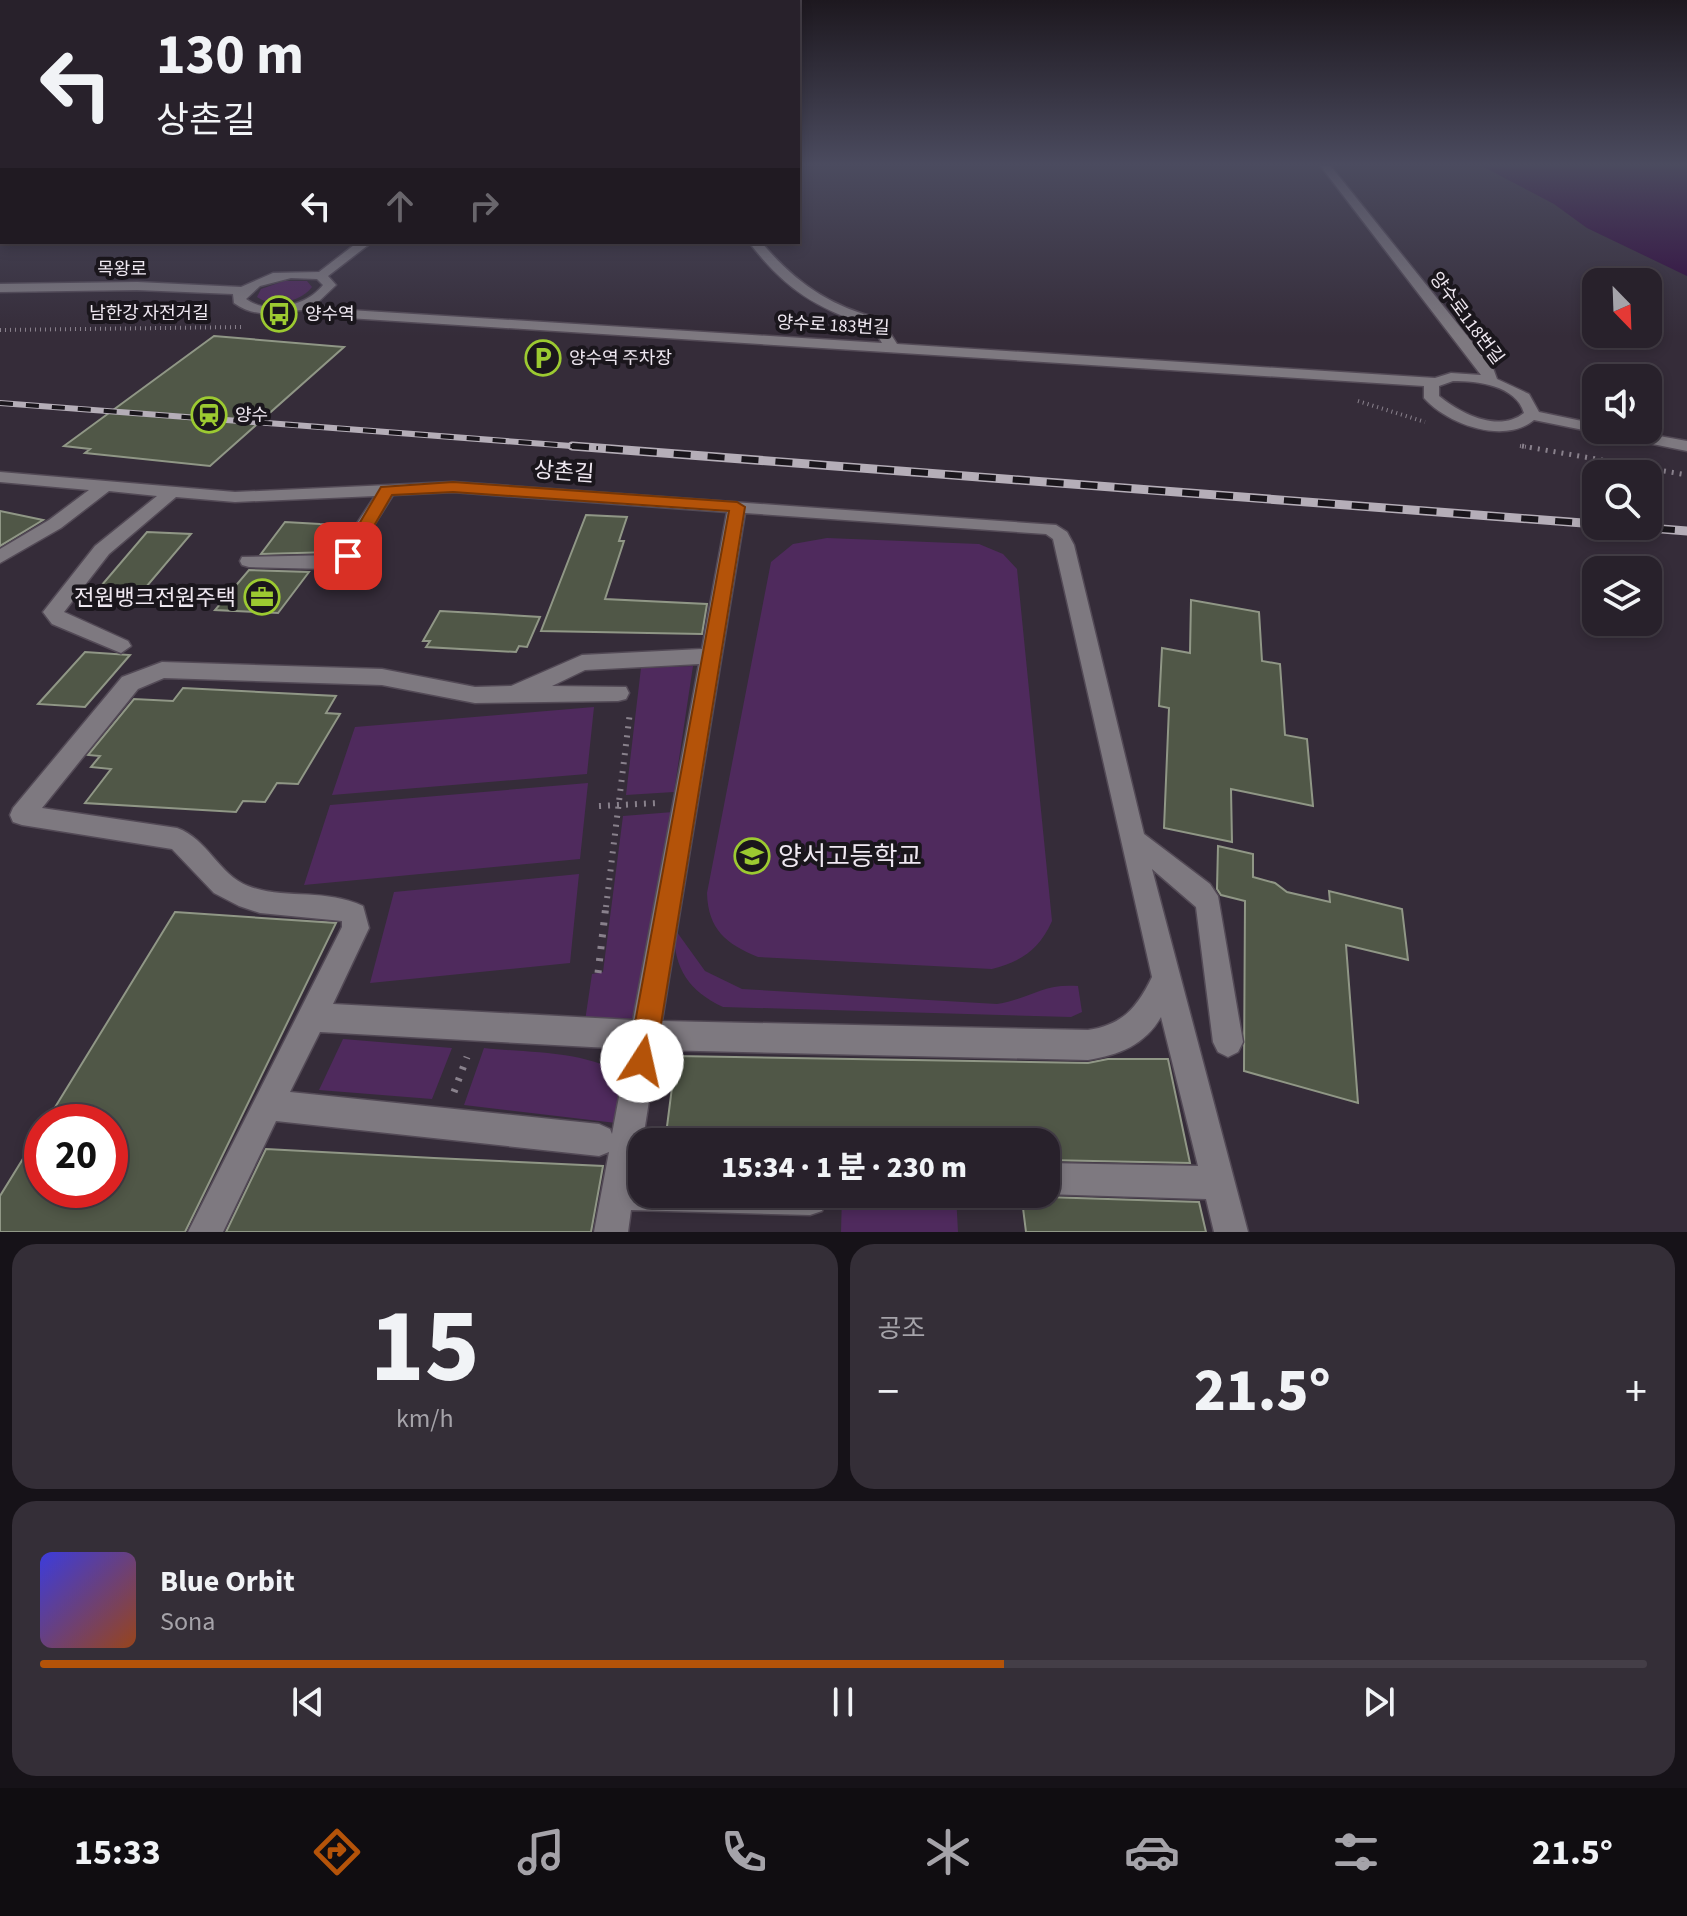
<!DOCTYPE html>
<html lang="ko">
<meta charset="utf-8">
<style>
:root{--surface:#28212b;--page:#342e37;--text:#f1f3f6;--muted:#a5a3a9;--line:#443e47;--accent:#b45309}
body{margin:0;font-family:"Source Sans 3","Noto Sans KR",sans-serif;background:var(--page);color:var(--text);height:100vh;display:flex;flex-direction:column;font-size:30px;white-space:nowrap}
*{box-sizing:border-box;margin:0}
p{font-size:26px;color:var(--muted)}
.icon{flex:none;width:44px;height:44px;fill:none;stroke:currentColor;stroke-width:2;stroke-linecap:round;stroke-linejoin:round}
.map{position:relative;height:1232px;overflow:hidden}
.panel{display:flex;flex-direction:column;gap:12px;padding:12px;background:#161218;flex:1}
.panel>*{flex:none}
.banner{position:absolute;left:0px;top:0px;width:800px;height:244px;box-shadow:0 4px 12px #0003,0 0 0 2px var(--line);background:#28212b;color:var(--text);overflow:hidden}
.needle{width:52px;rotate:157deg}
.tools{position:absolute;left:1582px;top:268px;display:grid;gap:16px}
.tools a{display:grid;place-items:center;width:80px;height:80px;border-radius:16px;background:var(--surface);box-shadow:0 4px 12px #0003,0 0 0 2px var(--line);font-size:40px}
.speed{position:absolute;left:24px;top:1104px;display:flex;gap:16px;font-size:40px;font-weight:700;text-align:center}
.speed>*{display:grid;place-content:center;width:104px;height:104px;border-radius:50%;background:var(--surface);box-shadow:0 4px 12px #0003,0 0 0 2px var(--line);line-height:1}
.speed .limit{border:12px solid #d22;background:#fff;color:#111}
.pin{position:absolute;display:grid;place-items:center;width:68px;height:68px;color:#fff;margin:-34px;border-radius:16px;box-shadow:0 4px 12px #0006}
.me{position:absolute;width:88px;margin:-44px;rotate:10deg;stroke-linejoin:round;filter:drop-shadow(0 0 6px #0008)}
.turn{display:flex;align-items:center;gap:28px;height:168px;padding:0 24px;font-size:36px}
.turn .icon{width:104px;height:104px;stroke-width:2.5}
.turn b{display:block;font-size:56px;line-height:68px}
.lanes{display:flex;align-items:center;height:76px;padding:0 24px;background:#0003;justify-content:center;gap:40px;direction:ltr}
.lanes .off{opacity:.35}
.big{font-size:60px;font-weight:800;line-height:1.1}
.panel .card{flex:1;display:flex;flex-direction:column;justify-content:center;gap:12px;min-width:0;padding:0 28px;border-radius:24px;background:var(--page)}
.panel .dial{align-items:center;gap:0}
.dial b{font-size:104px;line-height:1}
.song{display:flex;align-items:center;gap:24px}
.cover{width:96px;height:96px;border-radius:12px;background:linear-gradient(135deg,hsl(240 70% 55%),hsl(20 70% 35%))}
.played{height:8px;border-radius:4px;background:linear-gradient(90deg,var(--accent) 60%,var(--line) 60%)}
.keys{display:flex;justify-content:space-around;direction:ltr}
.heat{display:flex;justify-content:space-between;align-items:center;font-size:44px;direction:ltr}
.panel .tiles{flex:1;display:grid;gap:12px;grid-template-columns:1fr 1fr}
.card:last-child{grid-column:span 2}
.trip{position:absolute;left:628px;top:1128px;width:432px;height:80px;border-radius:24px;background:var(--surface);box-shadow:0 4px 12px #0003,0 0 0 2px var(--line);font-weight:800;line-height:80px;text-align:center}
.tab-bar{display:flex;height:128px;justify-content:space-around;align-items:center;background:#100d11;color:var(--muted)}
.tab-bar .icon{width:56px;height:56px}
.tab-bar .on{color:var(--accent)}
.tab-bar b{font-size:36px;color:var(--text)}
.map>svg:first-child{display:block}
.green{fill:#4f2a5d}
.water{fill:#2f043c}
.building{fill:#505747;stroke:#909786;stroke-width:2}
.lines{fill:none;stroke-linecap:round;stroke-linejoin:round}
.minor-casing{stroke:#534a56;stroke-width:3}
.path-far3{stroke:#89818c;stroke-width:4;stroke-dasharray:1 4;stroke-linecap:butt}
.path-far2{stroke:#89818c;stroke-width:5;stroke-dasharray:2 6;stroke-linecap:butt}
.path-far1{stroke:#89818c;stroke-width:6;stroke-dasharray:2 7;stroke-linecap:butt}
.path{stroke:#89818c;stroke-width:7;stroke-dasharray:3 9;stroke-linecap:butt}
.minor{fill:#7e7980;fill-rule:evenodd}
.rail-far1-casing{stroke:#b5aeb8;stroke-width:6}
.rail-casing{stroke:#b5aeb8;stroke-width:9}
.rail-far1{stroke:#1a161c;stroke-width:4;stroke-dasharray:13;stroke-linecap:butt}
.rail{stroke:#1a161c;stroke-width:6;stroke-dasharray:17;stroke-linecap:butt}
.route{fill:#b45309;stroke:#753606;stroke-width:2}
.labels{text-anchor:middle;stroke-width:8;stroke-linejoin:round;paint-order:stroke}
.far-street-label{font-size:18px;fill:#efe8f1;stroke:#1a161c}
.far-poi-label{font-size:18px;fill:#efe8f1;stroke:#1a161c;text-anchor:start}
.street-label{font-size:22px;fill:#efe8f1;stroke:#1a161c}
.poi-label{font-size:22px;fill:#efe8f1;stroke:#1a161c;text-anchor:end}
.near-poi-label{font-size:26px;fill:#efe8f1;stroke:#1a161c;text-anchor:start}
</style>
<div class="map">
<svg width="1687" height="1232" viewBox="0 0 1687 1232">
<rect width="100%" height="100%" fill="#352c39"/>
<path class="green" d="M284,281H307L312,287C301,302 272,308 257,297L261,289Z
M827,538L979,544L1003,554L1017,569L1052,921C1039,950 1022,961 992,969L758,957C726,944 708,929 707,893L771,562L793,544Z
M693,666L674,792L626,795L641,668Z
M594,707L587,774L332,795L355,727Z
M588,783L580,859L304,885L330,805Z
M673,812L637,1019L585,1021L592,974L603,972L623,816Z
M579,874L570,963L370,983L394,892Z
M674,928L705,971L742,989L997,1004C1030,999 1042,983 1078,986L1082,1012L1071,1017L723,1007C688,991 673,967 674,928Z
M343,1039L452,1048L432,1099L319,1090Z
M484,1048C529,1053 590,1050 628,1078L616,1123L464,1105Z
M842,1194H956L958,1232H841Z"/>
<path class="water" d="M1478,164H1687V276L1587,228L1554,204Z"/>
<path class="building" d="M214,336L344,347L210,466L85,453L90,449L64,446Z
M0,511L43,520L0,546Z
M586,515L627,517L619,541H624L605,599L707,604L702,634L541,631Z
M285,522L320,524L352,525L334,552L261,554Z
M147,532L191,534L141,593H95Z
M249,570L309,572L278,613L215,610Z
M1191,600L1259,612L1262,661L1280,664L1285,735L1307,739L1313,806L1231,789L1232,842L1164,828L1169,708L1159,706L1162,648L1190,653Z
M440,611L494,614L540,617L527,647L519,646L516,652L426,647L430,641H423Z
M85,652L130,655L85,707L38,704Z
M183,688L336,696L326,713L340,714L298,784L277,783L265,802L243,801L236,812L85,803L111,769L91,767L100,756L88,755L134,699L173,701Z
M1218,846L1253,854V877L1275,883L1287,892L1330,902L1329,891L1402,909L1408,960L1346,945L1358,1103L1244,1071L1245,901L1221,895L1217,889Z
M175,912L336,923L185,1232H0V1196L42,1128V1190H110V1122H46Z
M676,1056L1088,1063L1108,1059H1168L1190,1163L1046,1160V1142H665Z
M266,1149L434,1158L603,1166L591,1232H226Z
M1046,1197L1199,1202L1206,1232H1026L1022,1200H1046Z"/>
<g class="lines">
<defs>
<path id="minor" d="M1319,164H1329L1493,368L1497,379L1529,394L1539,412L1596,424V430H1626L1687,441V451L1534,420C1504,445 1447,424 1424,398V386L332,317C323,315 311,309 301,310C276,312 256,319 234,303L233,294L137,290L0,292V284L137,282L241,287L273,273L319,272L358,242H372L328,276L336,285L316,304L333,309L882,343L871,325C818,311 782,286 749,242H761C796,283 829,306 881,319L897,344L1435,378L1451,373L1481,375ZM291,278L317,279L323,285C307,306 268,315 246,299L260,286ZM1453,381C1477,381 1516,385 1524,413C1499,433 1461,414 1439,396V386Z
M0,472L235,492L453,482L1056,525L1067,532L1074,545L1144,834L1210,884L1218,896L1243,1042L1238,1052L1228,1057L1218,1052L1213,1042L1196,907L1152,869L1248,1232H1214L1206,1199L1043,1194H1046V1163L1198,1166L1161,1017C1145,1045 1119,1055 1088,1060L657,1050L637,1177H642V1194H824L826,1199L822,1211L810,1215L631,1210L628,1232H594L609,1152L599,1156L276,1121L223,1232H188L342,927V921L260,913L239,906L214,893L172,849L22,825L13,822L10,815L13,808L122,677L162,662L382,669L475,687L511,686L582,655L702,649L727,512L453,492L393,495L350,563L327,569L249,567L242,565L240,561L242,557L336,555L375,496L235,502L176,497L109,554L64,612L128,641L131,646L121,653L52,624L43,612L95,546L157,496L109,491L61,528L0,563V549L49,520L89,490L0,482ZM745,513L1046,534L1053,539L1152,977C1137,1008 1122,1025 1088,1030L662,1021ZM699,664L633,1020L333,1004L369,928L363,906C324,888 285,900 248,886C218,874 208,839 177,828L42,808L138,689L164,678L382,685L475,703L618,701L626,699L629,693L626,687L552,686L585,670ZM320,1032L628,1049L612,1134L610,1129L599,1124L290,1092Z"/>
</defs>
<use href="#minor" class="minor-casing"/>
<path class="path-far3" d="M0,330L243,327
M1358,401L1425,422
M1520,446L1534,448"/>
<path class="path-far2" d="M1522,446L1687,475"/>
<path class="path-far1" d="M599,806L658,803
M606,907L630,712"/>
<path class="path" d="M598,973L606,905
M454,1092L467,1057"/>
<use href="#minor" class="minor"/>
<defs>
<path id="rail-far1" d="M0,403L598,448"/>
<path id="rail" d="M572,446L1596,524
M1624,526L1687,531"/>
</defs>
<use href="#rail-far1" class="rail-far1-casing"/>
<use href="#rail" class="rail-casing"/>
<use href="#rail-far1" class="rail-far1"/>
<use href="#rail" class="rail"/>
</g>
<linearGradient id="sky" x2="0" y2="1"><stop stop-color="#1d181f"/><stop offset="0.49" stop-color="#4b4b5f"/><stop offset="1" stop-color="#4b4b5f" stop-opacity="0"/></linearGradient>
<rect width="1687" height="336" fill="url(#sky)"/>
<path class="route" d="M453,482L737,502L745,507L655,1061L651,1071L642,1075L632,1071L628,1061L729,511L453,492L392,495L354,560H342L340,556L381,487Z"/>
<defs>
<symbol id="bus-ring" viewBox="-11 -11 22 22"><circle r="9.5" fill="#1a161c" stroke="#9cca31" stroke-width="1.5"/><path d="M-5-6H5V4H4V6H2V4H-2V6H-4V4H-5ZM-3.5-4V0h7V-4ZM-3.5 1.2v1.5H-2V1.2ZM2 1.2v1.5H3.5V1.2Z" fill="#9cca31"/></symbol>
<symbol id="parking-ring" viewBox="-11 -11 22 22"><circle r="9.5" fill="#1a161c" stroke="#9cca31" stroke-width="1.5"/><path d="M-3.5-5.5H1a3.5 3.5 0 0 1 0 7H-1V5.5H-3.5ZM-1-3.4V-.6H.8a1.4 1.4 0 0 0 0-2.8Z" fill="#9cca31"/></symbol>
<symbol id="station-ring" viewBox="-11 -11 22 22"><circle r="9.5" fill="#1a161c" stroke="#9cca31" stroke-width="1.5"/><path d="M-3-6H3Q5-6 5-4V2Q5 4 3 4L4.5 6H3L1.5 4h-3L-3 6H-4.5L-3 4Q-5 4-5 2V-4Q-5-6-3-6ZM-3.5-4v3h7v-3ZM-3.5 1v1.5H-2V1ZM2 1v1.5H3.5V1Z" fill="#9cca31"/></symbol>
<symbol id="office-ring" viewBox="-11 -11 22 22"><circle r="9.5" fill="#1a161c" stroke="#9cca31" stroke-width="1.5"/><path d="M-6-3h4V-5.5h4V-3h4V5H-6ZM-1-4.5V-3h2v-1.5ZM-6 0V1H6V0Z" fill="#9cca31"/></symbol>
<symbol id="school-ring" viewBox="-11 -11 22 22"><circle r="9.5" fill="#1a161c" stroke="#9cca31" stroke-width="1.5"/><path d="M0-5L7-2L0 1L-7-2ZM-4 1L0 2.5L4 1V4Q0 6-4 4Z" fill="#9cca31"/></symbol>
</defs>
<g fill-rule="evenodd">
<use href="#bus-ring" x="259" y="294" width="40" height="40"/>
<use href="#parking-ring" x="523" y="338" width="40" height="40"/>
<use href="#station-ring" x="189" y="395" width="40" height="40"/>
<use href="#office-ring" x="242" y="577" width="40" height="40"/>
<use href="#school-ring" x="732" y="836" width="40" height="40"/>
</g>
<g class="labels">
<g class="far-street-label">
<text x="122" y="275">목왕로</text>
<text x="149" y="319">남한강 자전거길</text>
<text transform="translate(1467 318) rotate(53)" y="6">양수로118번길</text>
<text transform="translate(833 325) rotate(3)" y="6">양수로 183번길</text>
</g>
<g class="far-poi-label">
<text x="305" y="320">양수역</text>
<text x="569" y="364">양수역 주차장</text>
<text x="235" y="421">양수</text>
</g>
<g class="street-label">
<text transform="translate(564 471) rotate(4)" y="8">상촌길</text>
</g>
<g class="poi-label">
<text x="236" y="605">전원뱅크전원주택</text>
</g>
<g class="near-poi-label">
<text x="778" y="865">양서고등학교</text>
</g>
</g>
</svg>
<div class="tools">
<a><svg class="needle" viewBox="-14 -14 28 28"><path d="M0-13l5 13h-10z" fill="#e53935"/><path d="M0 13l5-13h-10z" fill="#a5a3a9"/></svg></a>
<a><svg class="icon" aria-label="sound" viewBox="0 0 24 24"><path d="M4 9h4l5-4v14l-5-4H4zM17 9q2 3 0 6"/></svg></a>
<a><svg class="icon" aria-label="search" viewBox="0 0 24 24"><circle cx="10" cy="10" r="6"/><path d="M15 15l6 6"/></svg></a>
<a><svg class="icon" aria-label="layers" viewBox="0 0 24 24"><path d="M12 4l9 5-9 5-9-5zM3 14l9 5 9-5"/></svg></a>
</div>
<div class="speed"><div class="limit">20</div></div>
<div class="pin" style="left:348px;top:556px;background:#d93025"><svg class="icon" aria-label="arrive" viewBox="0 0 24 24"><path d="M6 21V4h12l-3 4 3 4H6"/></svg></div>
<svg class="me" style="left:642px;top:1061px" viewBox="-20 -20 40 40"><circle r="19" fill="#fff"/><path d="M0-13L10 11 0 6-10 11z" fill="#b45309"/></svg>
<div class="trip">15:34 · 1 분 · 230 m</div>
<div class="banner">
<div class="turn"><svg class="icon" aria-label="left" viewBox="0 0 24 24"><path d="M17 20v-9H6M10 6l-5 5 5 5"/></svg><div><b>130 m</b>상촌길</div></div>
<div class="lanes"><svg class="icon" aria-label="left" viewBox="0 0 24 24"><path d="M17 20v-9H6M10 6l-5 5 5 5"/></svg><svg class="icon off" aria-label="ahead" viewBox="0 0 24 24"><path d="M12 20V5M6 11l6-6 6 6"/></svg><svg class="icon off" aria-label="right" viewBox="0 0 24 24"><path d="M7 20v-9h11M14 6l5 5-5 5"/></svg></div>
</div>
</div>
<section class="panel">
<div class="tiles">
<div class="card dial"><b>15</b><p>km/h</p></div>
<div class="card"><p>공조</p>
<div class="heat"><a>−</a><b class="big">21.5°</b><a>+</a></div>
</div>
<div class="card">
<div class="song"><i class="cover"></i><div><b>Blue Orbit</b><p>Sona</p></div></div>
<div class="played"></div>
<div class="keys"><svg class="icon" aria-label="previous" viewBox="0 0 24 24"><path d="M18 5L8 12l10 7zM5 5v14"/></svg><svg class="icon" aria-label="pause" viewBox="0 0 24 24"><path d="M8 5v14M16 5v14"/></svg><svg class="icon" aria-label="next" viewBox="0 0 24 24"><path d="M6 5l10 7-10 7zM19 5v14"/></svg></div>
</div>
</div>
</section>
<nav class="tab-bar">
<b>15:33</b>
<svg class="icon on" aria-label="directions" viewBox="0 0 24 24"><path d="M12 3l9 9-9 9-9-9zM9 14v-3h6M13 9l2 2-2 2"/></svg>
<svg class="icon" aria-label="music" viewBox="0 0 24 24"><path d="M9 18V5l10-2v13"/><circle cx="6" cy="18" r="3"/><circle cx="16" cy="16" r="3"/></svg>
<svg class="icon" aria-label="phone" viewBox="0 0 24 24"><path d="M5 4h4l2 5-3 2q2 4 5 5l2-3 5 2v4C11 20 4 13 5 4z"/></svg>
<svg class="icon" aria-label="climate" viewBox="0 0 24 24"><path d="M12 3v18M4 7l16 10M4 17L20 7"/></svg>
<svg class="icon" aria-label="car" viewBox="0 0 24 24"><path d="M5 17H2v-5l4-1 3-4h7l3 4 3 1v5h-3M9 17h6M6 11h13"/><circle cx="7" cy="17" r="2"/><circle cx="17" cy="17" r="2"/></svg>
<svg class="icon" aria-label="filters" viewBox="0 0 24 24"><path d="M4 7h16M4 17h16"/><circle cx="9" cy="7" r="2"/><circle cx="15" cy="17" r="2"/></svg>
<b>21.5°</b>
</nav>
